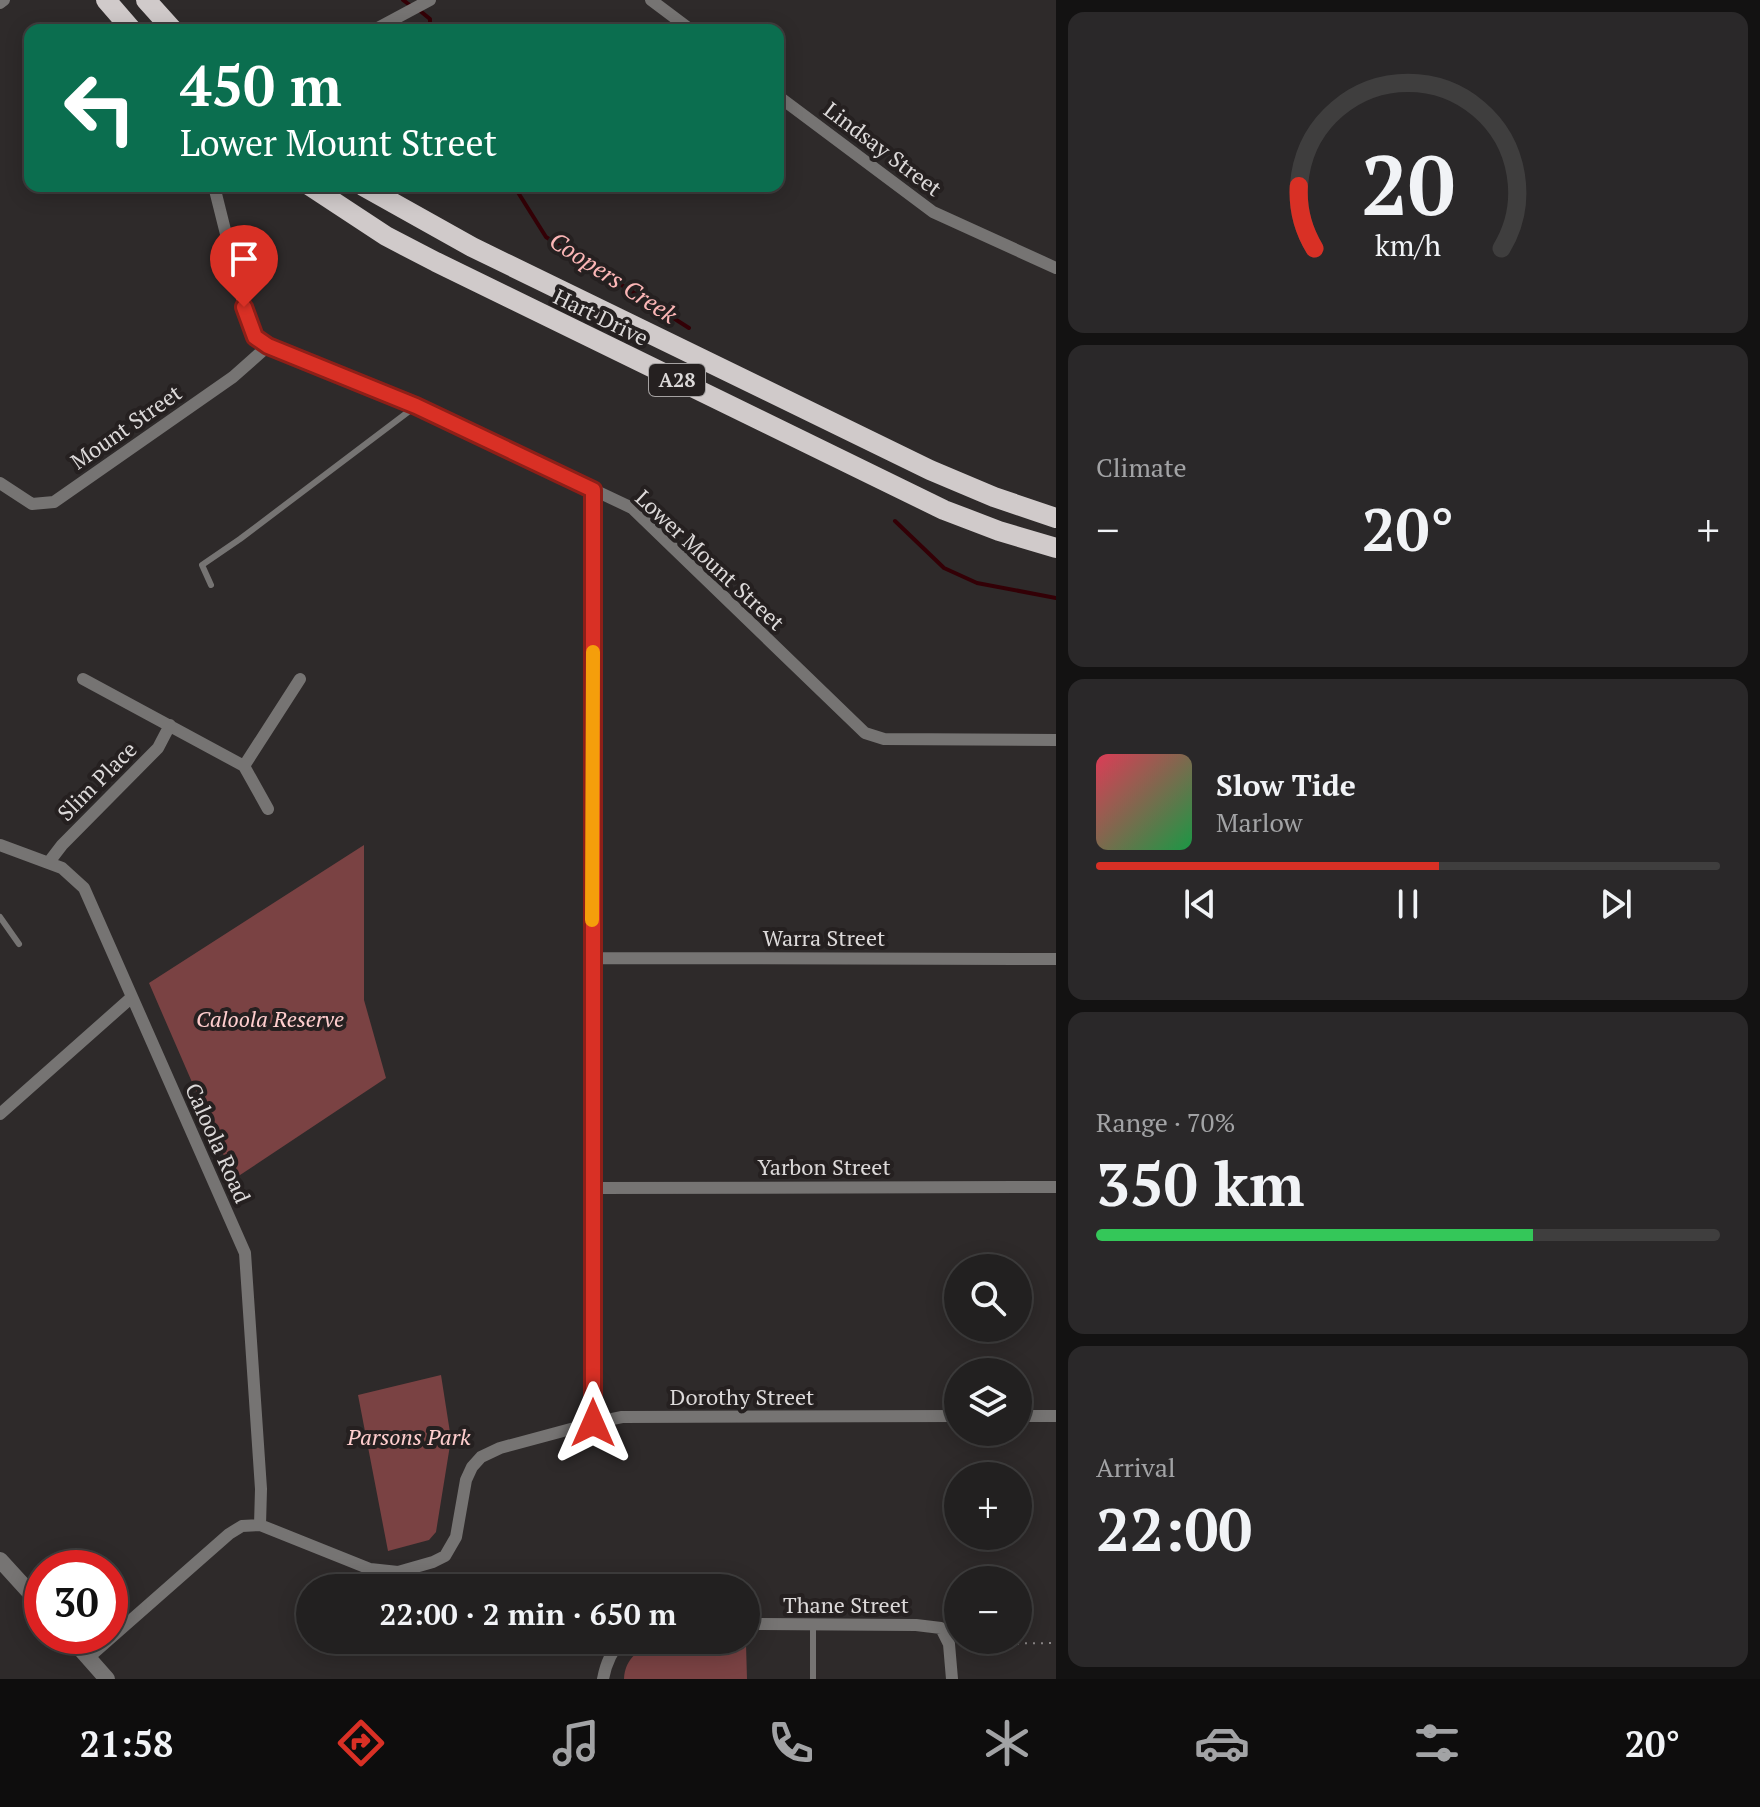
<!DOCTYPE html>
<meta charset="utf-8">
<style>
:root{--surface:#222020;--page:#2a2829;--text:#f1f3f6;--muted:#a2a3a5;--line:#3f3e3e;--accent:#d93025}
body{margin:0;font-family:"PT Serif",serif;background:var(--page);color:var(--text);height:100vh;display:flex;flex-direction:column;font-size:30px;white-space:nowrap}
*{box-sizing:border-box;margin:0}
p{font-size:26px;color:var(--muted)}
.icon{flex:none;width:44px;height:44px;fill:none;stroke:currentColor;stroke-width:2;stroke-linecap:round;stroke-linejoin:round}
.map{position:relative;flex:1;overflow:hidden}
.sheet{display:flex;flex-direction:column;gap:12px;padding:12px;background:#131212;width:704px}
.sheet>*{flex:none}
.hud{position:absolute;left:24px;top:24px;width:760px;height:168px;border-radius:16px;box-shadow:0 4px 20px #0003,0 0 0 2px var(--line);background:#0b6e4f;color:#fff;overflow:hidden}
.controls{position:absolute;left:944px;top:1254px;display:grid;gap:16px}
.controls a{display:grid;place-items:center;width:88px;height:88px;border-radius:50%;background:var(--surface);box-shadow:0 4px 20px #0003,0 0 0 2px var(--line);font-size:40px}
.speed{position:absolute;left:24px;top:1550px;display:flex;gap:16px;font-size:40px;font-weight:700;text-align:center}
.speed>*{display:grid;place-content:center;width:104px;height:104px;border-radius:50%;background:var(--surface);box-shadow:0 4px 20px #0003,0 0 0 2px var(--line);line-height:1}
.speed .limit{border:12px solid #d22;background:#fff;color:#111}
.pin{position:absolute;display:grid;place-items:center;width:68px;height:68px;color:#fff;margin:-82px -34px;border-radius:50% 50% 50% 0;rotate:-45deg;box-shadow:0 0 8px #0007}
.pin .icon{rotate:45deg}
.me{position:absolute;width:88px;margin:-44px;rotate:0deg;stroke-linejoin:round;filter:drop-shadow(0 0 6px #0008)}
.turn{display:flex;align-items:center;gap:28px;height:168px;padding:0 24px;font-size:36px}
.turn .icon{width:104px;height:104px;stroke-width:2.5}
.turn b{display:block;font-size:56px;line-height:68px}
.big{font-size:60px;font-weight:600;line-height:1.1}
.sheet .tile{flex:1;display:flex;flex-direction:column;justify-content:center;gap:12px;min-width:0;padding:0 28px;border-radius:16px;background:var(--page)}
.sheet .dial{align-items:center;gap:0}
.dial svg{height:208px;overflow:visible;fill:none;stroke:var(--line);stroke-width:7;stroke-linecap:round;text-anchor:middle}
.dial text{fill:var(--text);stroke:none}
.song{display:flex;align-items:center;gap:24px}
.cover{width:96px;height:96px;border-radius:12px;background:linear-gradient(135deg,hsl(350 70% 55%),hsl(140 70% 35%))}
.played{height:8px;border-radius:4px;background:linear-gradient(90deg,var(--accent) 55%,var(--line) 55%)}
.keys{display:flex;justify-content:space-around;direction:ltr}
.heat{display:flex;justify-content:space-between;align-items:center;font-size:44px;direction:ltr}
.charge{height:12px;border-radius:6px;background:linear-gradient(90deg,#34c759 70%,var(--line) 0)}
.trip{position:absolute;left:296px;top:1574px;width:464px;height:80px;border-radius:40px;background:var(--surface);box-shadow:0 4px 20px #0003,0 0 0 2px var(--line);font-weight:600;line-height:80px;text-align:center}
.menu{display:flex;height:128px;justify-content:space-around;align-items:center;background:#0e0d0d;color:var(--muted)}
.menu .icon{width:56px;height:56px}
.menu .selected{color:var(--accent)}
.menu b{font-size:36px;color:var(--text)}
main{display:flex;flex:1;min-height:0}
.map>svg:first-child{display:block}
.green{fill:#7a4243}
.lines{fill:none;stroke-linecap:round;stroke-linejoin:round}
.stream{stroke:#330006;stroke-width:4}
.path{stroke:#888484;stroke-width:2;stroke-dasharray:2 6;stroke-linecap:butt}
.service{stroke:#767473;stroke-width:6}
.minor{stroke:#767473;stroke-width:12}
.tertiary{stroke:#767473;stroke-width:16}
.trunk{stroke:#d0caca;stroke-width:20}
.route-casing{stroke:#8d1f18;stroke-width:20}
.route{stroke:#d93025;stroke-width:14}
.slow{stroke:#f59e0b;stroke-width:14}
.labels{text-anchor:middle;stroke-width:8;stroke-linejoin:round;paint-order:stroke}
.shield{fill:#252020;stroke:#a5a2a2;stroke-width:2}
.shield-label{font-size:20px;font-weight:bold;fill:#dcd9d9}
.street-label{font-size:22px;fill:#dcd9d9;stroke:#252020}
.park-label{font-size:22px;font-style:italic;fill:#ffcece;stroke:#252020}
.water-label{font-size:24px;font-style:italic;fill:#fcb6b6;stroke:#252020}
</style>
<main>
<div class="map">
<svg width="1056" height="1679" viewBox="0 0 1056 1679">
<rect width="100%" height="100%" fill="#2e2a2a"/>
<path class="green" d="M364,845V1000L386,1078L234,1179L149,983Z
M441,1375L451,1439L436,1532L429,1540L388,1551L358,1395Z
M659,1643L746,1644L747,1679H624C625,1658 640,1647 659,1643Z"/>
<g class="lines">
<path class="stream" d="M403,0L411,6
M419,10L430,19V30
M514,186L546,237L689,328
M895,521L944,568L977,583L1056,598"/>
<path class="path" d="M961,1644L1056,1643"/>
<path class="service" d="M211,585L202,565L240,539L416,406
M0,917L19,944
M813,1625V1679"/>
<path class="minor" d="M651,0L691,30
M0,3L4,0
M374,30L430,0
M778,96L933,212L1056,268
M214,186L249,326L255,337L268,346L416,406L632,508L865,733L884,739L1056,740
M0,483L32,504L54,502L233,377L268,346
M83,679L244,766L268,809
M244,766L300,679
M0,845L62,868L84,888L245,1253L261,1489L260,1525
M49,862L62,845L158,748L170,725
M592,958L1056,959
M0,1114L132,997
M592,1188L1056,1187
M1018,1416H1056
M593,1423V490
M746,1624L916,1625L941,1628L949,1644L952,1679
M88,1658L229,1534L242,1526L260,1525L370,1569L398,1572L433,1562L445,1556L456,1537L466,1480L472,1467L481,1457L500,1448L593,1423L622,1417L958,1416
M603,1679C606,1663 611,1651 622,1640"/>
<path class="tertiary" d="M0,1560L42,1606
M69,1636L107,1679"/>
<path class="trunk" d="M106,0L132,30
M146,0L173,30
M310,186L386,236L436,262L944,510L999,531L1056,548
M363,186L472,247L930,470L994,497L1056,518"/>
</g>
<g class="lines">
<defs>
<path id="route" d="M244,307L255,337L268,346L416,406L593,490V1423"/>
</defs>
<use href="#route" class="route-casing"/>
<use href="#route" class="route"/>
<path class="slow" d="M592,920L593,652"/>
</g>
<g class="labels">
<rect class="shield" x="649" y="364" width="56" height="32" rx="6"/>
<g class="shield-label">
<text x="677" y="387">A28</text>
</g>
<g class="street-label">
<text transform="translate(883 149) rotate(37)" y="8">Lindsay Street</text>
<text transform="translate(601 317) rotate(26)" y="8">Hart Drive</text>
<text transform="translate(126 427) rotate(-35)" y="8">Mount Street</text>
<text transform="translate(710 560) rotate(43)" y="8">Lower Mount Street</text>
<text transform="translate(97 781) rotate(-45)" y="8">Slim Place</text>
<text x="824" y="946">Warra Street</text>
<text transform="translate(218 1143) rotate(66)" y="8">Caloola Road</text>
<text x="824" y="1175">Yarbon Street</text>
<text x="742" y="1405">Dorothy Street</text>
<text x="846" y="1613">Thane Street</text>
</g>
<g class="park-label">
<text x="270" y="1027">Caloola Reserve</text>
<text x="409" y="1445">Parsons Park</text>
</g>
<g class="water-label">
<text transform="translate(613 278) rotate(33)" y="8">Coopers Creek</text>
</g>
</g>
</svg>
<div class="controls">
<a><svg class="icon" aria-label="search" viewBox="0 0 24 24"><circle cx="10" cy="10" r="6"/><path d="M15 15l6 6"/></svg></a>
<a><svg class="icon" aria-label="layers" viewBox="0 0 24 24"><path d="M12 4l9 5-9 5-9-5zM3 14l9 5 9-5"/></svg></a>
<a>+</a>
<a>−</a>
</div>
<div class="speed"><div class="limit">30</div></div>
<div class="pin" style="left:244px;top:307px;background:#d93025"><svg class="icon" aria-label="arrive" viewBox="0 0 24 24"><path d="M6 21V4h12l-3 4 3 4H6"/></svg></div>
<svg class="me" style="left:593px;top:1423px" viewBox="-20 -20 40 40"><path d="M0-17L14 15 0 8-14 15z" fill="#d93025" stroke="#fff" stroke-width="4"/></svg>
<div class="trip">22:00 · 2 min · 650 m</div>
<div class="hud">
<div class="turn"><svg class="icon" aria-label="left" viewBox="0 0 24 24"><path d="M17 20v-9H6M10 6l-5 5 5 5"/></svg><div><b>450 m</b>Lower Mount Street</div></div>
</div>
</div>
<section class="sheet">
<div class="tile dial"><svg viewBox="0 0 100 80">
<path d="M14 69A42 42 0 1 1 86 69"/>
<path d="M14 69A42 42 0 0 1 8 45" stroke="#d93025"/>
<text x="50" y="56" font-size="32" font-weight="700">20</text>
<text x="50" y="72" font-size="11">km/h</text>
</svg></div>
<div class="tile"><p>Climate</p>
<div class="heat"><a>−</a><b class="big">20°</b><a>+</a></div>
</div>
<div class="tile">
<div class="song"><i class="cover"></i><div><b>Slow Tide</b><p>Marlow</p></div></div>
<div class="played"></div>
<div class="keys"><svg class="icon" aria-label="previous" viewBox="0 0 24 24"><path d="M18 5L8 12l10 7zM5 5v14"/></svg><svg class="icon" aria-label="pause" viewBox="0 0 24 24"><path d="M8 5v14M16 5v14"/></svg><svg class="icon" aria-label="next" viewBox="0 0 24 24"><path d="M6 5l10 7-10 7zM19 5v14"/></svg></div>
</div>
<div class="tile"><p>Range · 70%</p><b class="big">350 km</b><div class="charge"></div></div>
<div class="tile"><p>Arrival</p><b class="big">22:00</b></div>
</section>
</main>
<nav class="menu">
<b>21:58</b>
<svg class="icon selected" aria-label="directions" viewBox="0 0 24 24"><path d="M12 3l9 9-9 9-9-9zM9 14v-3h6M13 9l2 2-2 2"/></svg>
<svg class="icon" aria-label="music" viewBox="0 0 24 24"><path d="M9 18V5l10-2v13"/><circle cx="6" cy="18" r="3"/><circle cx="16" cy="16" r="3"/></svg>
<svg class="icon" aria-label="phone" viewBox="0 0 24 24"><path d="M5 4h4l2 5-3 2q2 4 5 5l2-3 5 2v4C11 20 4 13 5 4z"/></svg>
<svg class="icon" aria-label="climate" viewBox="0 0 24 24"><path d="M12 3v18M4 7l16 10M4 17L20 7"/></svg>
<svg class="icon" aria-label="car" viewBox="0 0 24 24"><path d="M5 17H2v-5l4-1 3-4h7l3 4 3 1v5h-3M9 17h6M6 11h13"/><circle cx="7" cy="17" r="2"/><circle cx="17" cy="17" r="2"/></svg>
<svg class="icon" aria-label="filters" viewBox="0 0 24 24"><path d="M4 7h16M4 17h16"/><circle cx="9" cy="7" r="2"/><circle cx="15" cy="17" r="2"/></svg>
<b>20°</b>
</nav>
